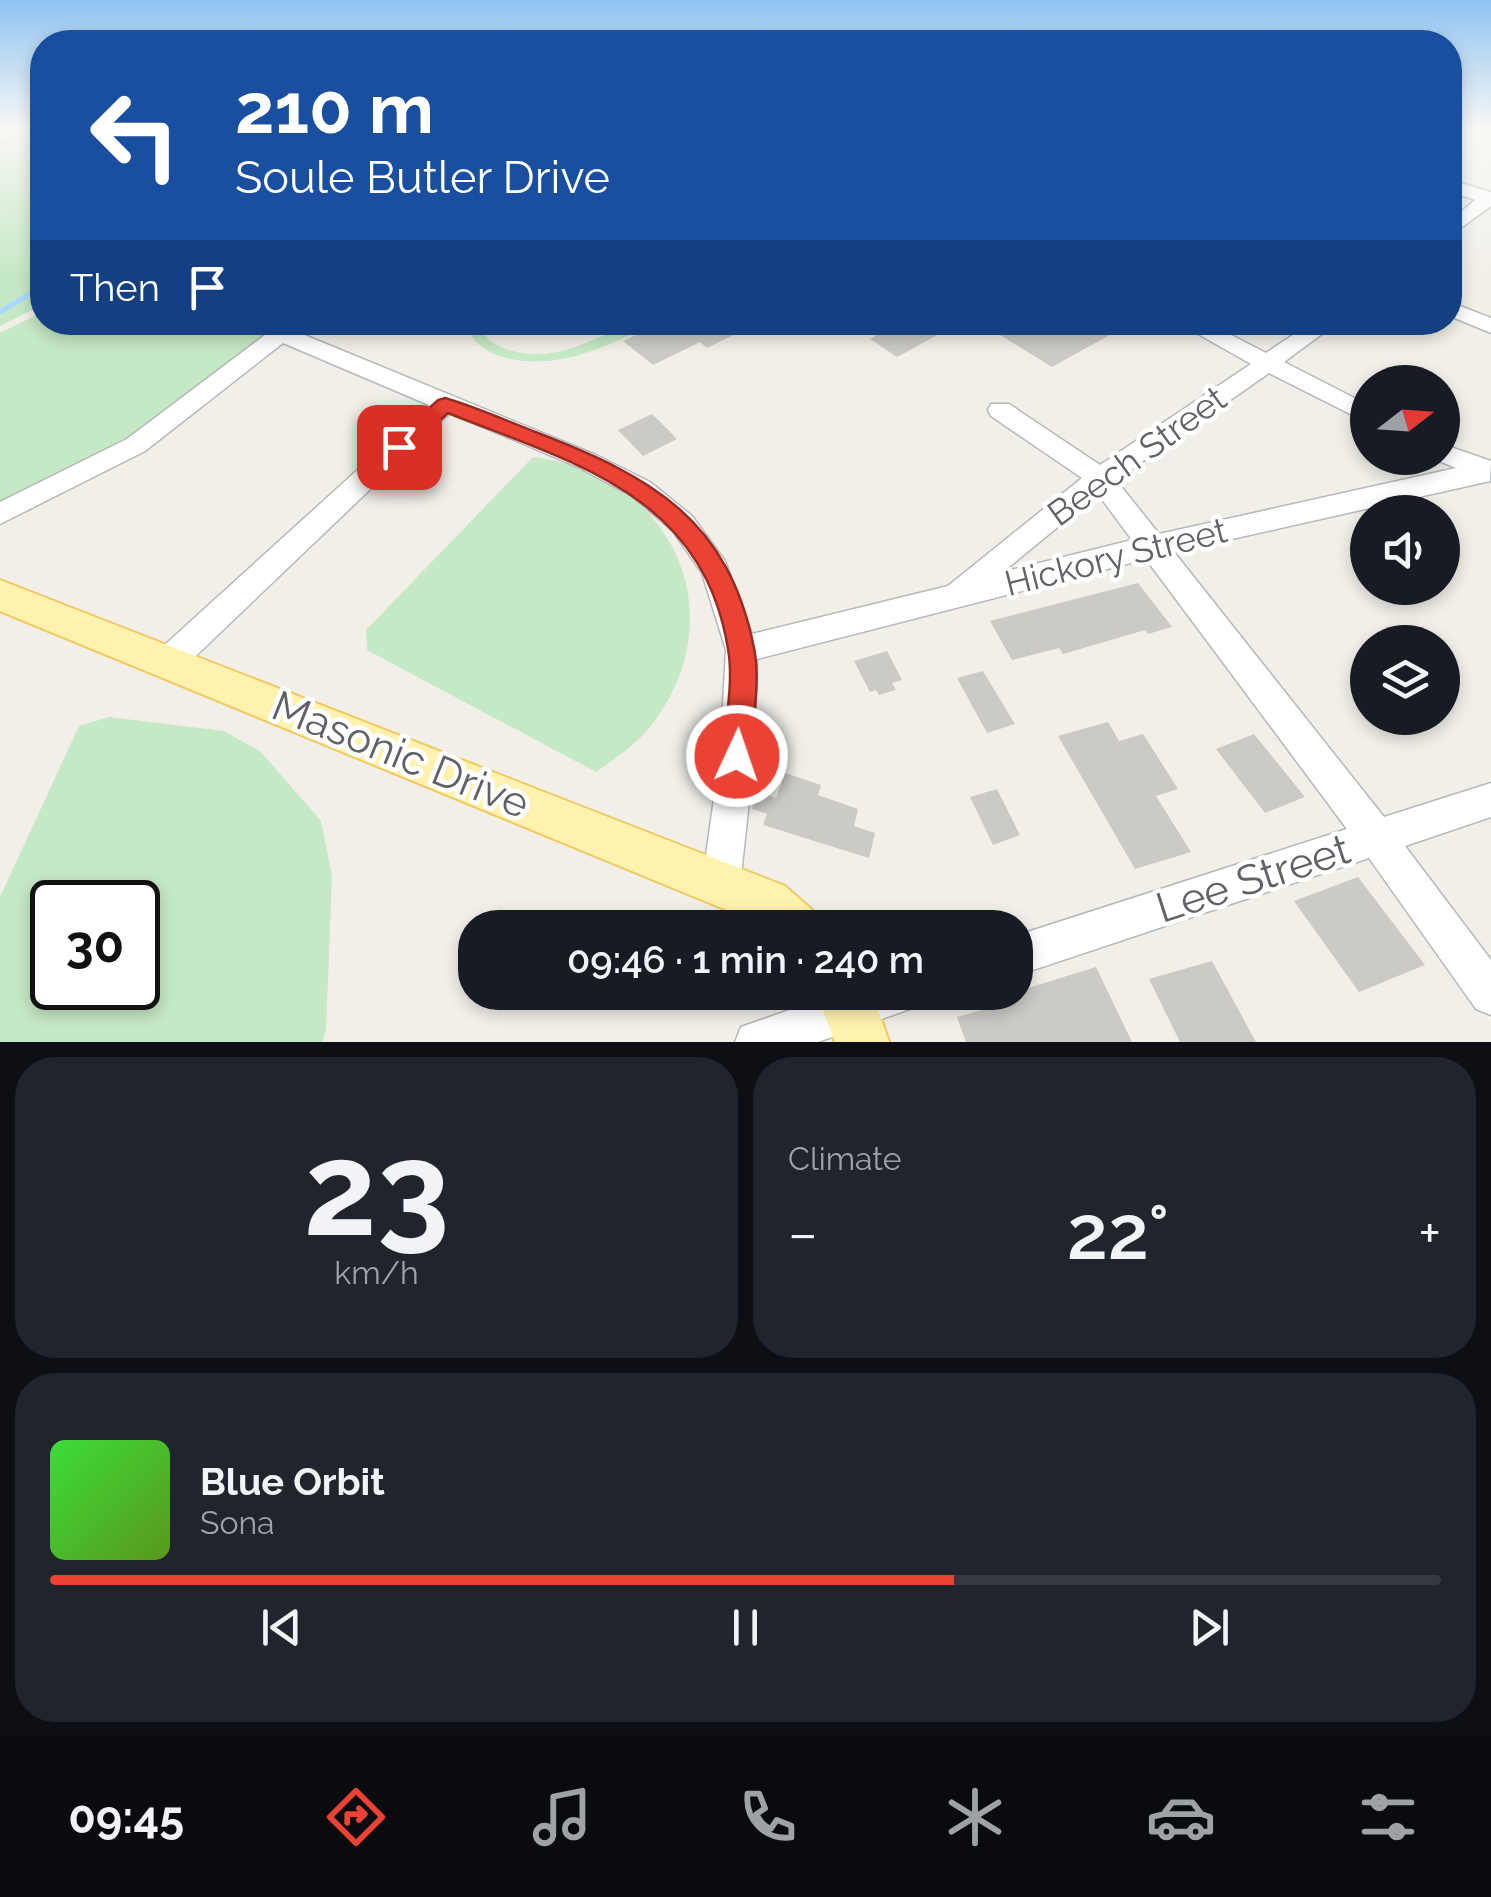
<!DOCTYPE html>
<meta charset="utf-8">
<style>
:root{--surface:#171b24;--page:#20242c;--text:#f1f3f6;--muted:#9ea1a6;--line:#363941;--accent:#ea4335}
body{margin:0;font-family:Raleway,sans-serif;background:var(--page);color:var(--text);height:100vh;display:flex;flex-direction:column;font-size:38px;white-space:nowrap}
*{box-sizing:border-box;margin:0}
p{font-size:32px;color:var(--muted)}
.icon{flex:none;width:55px;height:55px;fill:none;stroke:currentColor;stroke-width:2;stroke-linecap:round;stroke-linejoin:round}
.map{position:relative;height:1042px;overflow:hidden}
.drawer{display:flex;flex-direction:column;gap:15px;padding:15px;background:#0d0f14;flex:1}
.drawer>*{flex:none}
.guide{position:absolute;left:30px;top:30px;width:1432px;height:305px;border-radius:40px;box-shadow:0 5px 15px #0003;background:#1a4fa0;color:#fff;overflow:hidden}
.needle{width:65px;rotate:73deg}
.buttons{position:absolute;left:1350px;top:365px;display:grid;gap:20px}
.buttons a{display:grid;place-items:center;width:110px;height:110px;border-radius:50%;background:var(--surface);box-shadow:0 5px 15px #0003;font-size:50px}
.speed{position:absolute;left:30px;top:880px;display:flex;gap:20px;font-size:50px;font-weight:700;text-align:center}
.speed>*{display:grid;place-content:center;width:130px;height:130px;border-radius:50%;background:var(--surface);box-shadow:0 5px 15px #0003;line-height:1}
.speed .limit{border:5px solid #111;border-radius:15px;background:#fff;color:#111}
.pin{position:absolute;display:grid;place-items:center;width:85px;height:85px;color:#fff;margin:-42px;border-radius:20px;box-shadow:0 5px 15px #0006}
.me{position:absolute;width:110px;margin:-55px;rotate:3deg;stroke-linejoin:round;filter:drop-shadow(0 0 8px #0008)}
.turn{display:flex;align-items:center;gap:35px;height:210px;padding:0 40px;font-size:45px}
.turn .icon{width:130px;height:130px;stroke-width:2.5}
.turn b{display:block;font-size:70px;line-height:85px}
.then{display:flex;align-items:center;height:95px;padding:0 40px;background:#0003;gap:20px;font-size:38px}
.big{font-size:75px;font-weight:600;line-height:1.1}
.drawer .widget{flex:1;display:flex;flex-direction:column;justify-content:center;gap:15px;min-width:0;padding:0 35px;border-radius:40px;background:var(--page)}
.drawer .dial{align-items:center;gap:0}
.dial b{font-size:130px;line-height:1}
.song{display:flex;align-items:center;gap:30px}
.cover{width:120px;height:120px;border-radius:15px;background:linear-gradient(135deg,hsl(120 70% 55%),hsl(90 70% 35%))}
.played{height:10px;border-radius:5px;background:linear-gradient(90deg,var(--accent) 65%,var(--line) 65%)}
.keys{display:flex;justify-content:space-around;direction:ltr}
.heat{display:flex;justify-content:space-between;align-items:center;font-size:55px;direction:ltr}
.drawer .tiles{flex:1;display:grid;gap:15px;grid-template-columns:1fr 1fr}
.widget:last-child{grid-column:span 2}
.trip{position:absolute;left:458px;top:910px;width:575px;height:100px;border-radius:40px;background:var(--surface);box-shadow:0 5px 15px #0003;font-weight:600;line-height:100px;text-align:center}
.tabs{display:flex;height:160px;justify-content:space-around;align-items:center;background:#090b0e;color:var(--muted)}
.tabs .icon{width:70px;height:70px}
.tabs .on{color:var(--accent)}
.tabs b{font-size:45px;color:var(--text)}
.map>svg:first-child{display:block}
.green{fill:#c5e8c5;fill-rule:evenodd}
.lines{fill:none;stroke-linecap:round;stroke-linejoin:round}
.stream{stroke:#aadaff;stroke-width:5}
.building{fill:#cccac5}
.minor-casing{stroke:#b5b8bc;stroke-width:3}
.major-casing{stroke:#f2c960;stroke-width:4}
.path{stroke:#9cc7a9;stroke-width:2.5;stroke-dasharray:6 4;stroke-linecap:butt}
.minor{fill:#fff;fill-rule:evenodd}
.major{fill:#fff2af;fill-rule:evenodd}
.route{fill:#ea4335;stroke:#982c22;stroke-width:2.5}
.labels{text-anchor:middle;stroke-width:9;stroke-linejoin:round;paint-order:stroke}
.street-label{font-size:35px;fill:#5f6368;stroke:#fff}
.near-street-label{font-size:42px;fill:#5f6368;stroke:#fff}
</style>
<div class="map">
<svg width="1491" height="1042" viewBox="0 0 1491 1042">
<rect width="100%" height="100%" fill="#f1efe8"/>
<path class="green" d="M0,131H39L24,142L42,137V305L0,326Z
M42,312V322L291,323L132,443L0,511V333Z
M466,323H478C484,339 496,347 513,351C572,366 605,322 657,323C607,345 554,375 497,355C481,349 470,339 466,323Z
M533,457C668,473 737,608 654,722C639,743 616,758 596,772L367,650L366,630Z
M109,717L224,731L261,752L321,821L332,876L326,1031L322,1042H0V897L79,726ZM138,902V988H52V902Z"/>
<g class="lines">
<path class="stream" d="M0,312L42,286"/>
</g>
<path class="building" d="M664,322H760L707,348L700,342L653,365L623,341Z
M901,322H961L897,357L870,339Z
M979,322H1133L1052,367Z
M652,414L677,439L643,456L618,430Z
M1138,583L1172,627L1148,634L1145,630L1063,654L1059,648L1012,660L990,621Z
M887,651L902,680L892,683L896,690L879,695L876,690L870,692L854,661Z
M983,671L1015,724L987,733L957,678Z
M1108,722L1119,741L1143,734L1178,789L1156,796L1191,852L1135,869L1058,736Z
M1254,734L1305,797L1265,813L1216,749Z
M785,773L821,785L818,795L858,809L854,826L875,833L869,858L763,825L767,814L752,809L758,791L776,798Z
M997,789L1020,835L993,845L970,797Z
M1358,877L1425,965L1359,992L1294,901Z
M1212,961L1256,1042H1180L1149,979Z
M1096,967L1132,1042H966L957,1017L1000,1005L1002,996Z"/>
<g class="lines">
<defs>
<path id="minor" d="M1450,180L1491,192V206L1450,236V221L1475,200L1450,191Z
M1450,302L1491,318V333L1450,316Z
M282,322H306L297,332L596,455L650,482L692,516L725,561L752,634L948,586L1082,478L991,416L988,410L991,404H1009L1100,465L1251,364L1177,322H1206L1266,353L1312,322H1338L1284,362L1368,405V423L1269,373L1116,480L1159,534L1456,468L1432,458H1442V444L1491,461L1490,481L1174,552L1384,817L1491,783V817L1405,846L1491,960V1015L1476,1009L1369,858L1015,976V936L1347,829L1146,559L757,659L754,756L740,884L734,897L721,903L708,897L702,884L720,756L726,650L702,573L672,530L632,496L578,467L450,413L180,671L169,675L158,671L153,661L158,651L429,405L283,343L145,451L0,524V502L127,439ZM1098,494L1132,540L1003,572Z
M841,992H924L918,1006L818,1042H735L741,1027Z"/>
<path id="major" d="M0,580L785,886L812,910L819,928H758L751,920L0,611Z
M816,992H872L889,1042H835Z"/>
</defs>
<use href="#minor" class="minor-casing"/>
<use href="#major" class="major-casing"/>
<path class="path" d="M1,131H6
M0,145L26,132L23,131"/>
<use href="#minor" class="minor"/>
<use href="#major" class="major"/>
</g>
<linearGradient id="sky" x2="0" y2="1"><stop stop-color="#8fc3f1"/><stop offset="0.47" stop-color="#f9f8f5"/><stop offset="1" stop-color="#f9f8f5" stop-opacity="0"/></linearGradient>
<rect width="1491" height="277" fill="url(#sky)"/>
<path class="route" d="M445,398C476,407 507,421 538,433C652,477 728,519 754,648C761,681 752,723 751,756L747,765L737,769L727,765L723,756C725,723 734,682 728,649C703,494 573,463 448,413L406,452H392L389,447L392,442L438,400Z"/>
<g class="labels">
<g class="street-label">
<text transform="translate(1137 456) rotate(-36)" y="12">Beech Street</text>
<text transform="translate(1116 557) rotate(-14)" y="12">Hickory Street</text>
</g>
<g class="near-street-label">
<text transform="translate(401 754) rotate(22)" y="15">Masonic Drive</text>
<text transform="translate(1253 878) rotate(-18)" y="15">Lee Street</text>
</g>
</g>
</svg>
<div class="buttons">
<a><svg class="needle" viewBox="-14 -14 28 28"><path d="M0-13l5 13h-10z" fill="#e53935"/><path d="M0 13l5-13h-10z" fill="#9ea1a6"/></svg></a>
<a><svg class="icon" aria-label="sound" viewBox="0 0 24 24"><path d="M4 9h4l5-4v14l-5-4H4zM17 9q2 3 0 6"/></svg></a>
<a><svg class="icon" aria-label="layers" viewBox="0 0 24 24"><path d="M12 4l9 5-9 5-9-5zM3 14l9 5 9-5"/></svg></a>
</div>
<div class="speed"><div class="limit">30</div></div>
<div class="pin" style="left:399px;top:447px;background:#d93025"><svg class="icon" aria-label="arrive" viewBox="0 0 24 24"><path d="M6 21V4h12l-3 4 3 4H6"/></svg></div>
<svg class="me" style="left:737px;top:756px" viewBox="-20 -20 40 40"><circle r="17" fill="#ea4335" stroke="#fff" stroke-width="3"/><path d="M0-11L8 9 0 5-8 9z" fill="#fff"/></svg>
<div class="trip">09:46 · 1 min · 240 m</div>
<div class="guide">
<div class="turn"><svg class="icon" aria-label="left" viewBox="0 0 24 24"><path d="M17 20v-9H6M10 6l-5 5 5 5"/></svg><div><b>210 m</b>Soule Butler Drive</div></div>
<div class="then">Then<svg class="icon" aria-label="arrive" viewBox="0 0 24 24"><path d="M6 21V4h12l-3 4 3 4H6"/></svg></div>
</div>
</div>
<section class="drawer">
<div class="tiles">
<div class="widget dial"><b>23</b><p>km/h</p></div>
<div class="widget"><p>Climate</p>
<div class="heat"><a>−</a><b class="big">22°</b><a>+</a></div>
</div>
<div class="widget">
<div class="song"><i class="cover"></i><div><b>Blue Orbit</b><p>Sona</p></div></div>
<div class="played"></div>
<div class="keys"><svg class="icon" aria-label="previous" viewBox="0 0 24 24"><path d="M18 5L8 12l10 7zM5 5v14"/></svg><svg class="icon" aria-label="pause" viewBox="0 0 24 24"><path d="M8 5v14M16 5v14"/></svg><svg class="icon" aria-label="next" viewBox="0 0 24 24"><path d="M6 5l10 7-10 7zM19 5v14"/></svg></div>
</div>
</div>
</section>
<nav class="tabs">
<b>09:45</b>
<svg class="icon on" aria-label="directions" viewBox="0 0 24 24"><path d="M12 3l9 9-9 9-9-9zM9 14v-3h6M13 9l2 2-2 2"/></svg>
<svg class="icon" aria-label="music" viewBox="0 0 24 24"><path d="M9 18V5l10-2v13"/><circle cx="6" cy="18" r="3"/><circle cx="16" cy="16" r="3"/></svg>
<svg class="icon" aria-label="phone" viewBox="0 0 24 24"><path d="M5 4h4l2 5-3 2q2 4 5 5l2-3 5 2v4C11 20 4 13 5 4z"/></svg>
<svg class="icon" aria-label="climate" viewBox="0 0 24 24"><path d="M12 3v18M4 7l16 10M4 17L20 7"/></svg>
<svg class="icon" aria-label="car" viewBox="0 0 24 24"><path d="M5 17H2v-5l4-1 3-4h7l3 4 3 1v5h-3M9 17h6M6 11h13"/><circle cx="7" cy="17" r="2"/><circle cx="17" cy="17" r="2"/></svg>
<svg class="icon" aria-label="filters" viewBox="0 0 24 24"><path d="M4 7h16M4 17h16"/><circle cx="9" cy="7" r="2"/><circle cx="15" cy="17" r="2"/></svg>
</nav>
